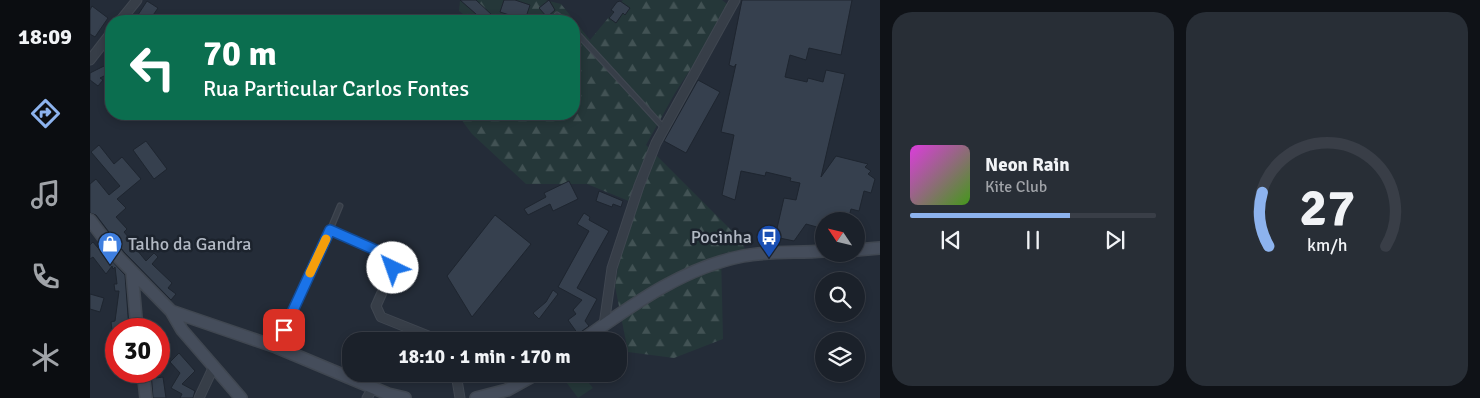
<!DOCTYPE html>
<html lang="pt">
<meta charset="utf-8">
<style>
:root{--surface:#1b212a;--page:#282e36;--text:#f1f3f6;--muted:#a0a3a8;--line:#393e47;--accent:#8db3ee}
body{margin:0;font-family:Signika,sans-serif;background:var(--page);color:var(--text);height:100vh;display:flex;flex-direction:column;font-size:19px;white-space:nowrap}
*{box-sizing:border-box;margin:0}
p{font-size:16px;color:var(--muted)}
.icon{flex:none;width:28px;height:28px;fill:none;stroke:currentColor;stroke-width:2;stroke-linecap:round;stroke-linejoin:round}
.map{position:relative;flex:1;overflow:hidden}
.sheet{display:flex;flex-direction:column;gap:12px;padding:12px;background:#0f1217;width:600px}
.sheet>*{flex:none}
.top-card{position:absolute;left:15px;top:15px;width:475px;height:105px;border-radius:20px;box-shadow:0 2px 8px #0003,0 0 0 1px var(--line);background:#0b6e4f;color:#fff;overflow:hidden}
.needle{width:32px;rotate:305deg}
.controls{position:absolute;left:725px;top:212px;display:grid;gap:10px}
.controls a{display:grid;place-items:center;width:50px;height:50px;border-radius:50%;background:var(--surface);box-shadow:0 2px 8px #0003,0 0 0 1px var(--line);font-size:25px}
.speed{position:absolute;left:15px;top:318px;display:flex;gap:10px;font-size:25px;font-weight:700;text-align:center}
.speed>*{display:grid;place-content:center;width:65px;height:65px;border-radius:50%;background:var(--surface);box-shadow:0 2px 8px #0003,0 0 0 1px var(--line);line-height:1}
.speed .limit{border:8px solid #d22;background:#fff;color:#111}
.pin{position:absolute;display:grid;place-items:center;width:42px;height:42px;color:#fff;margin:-21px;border-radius:10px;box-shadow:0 2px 8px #0006}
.me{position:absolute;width:55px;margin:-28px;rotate:318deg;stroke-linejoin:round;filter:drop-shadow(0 0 4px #0008)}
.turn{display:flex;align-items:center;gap:18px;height:105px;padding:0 15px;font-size:22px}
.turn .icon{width:65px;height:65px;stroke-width:2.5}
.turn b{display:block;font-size:35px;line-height:42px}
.sheet .tile{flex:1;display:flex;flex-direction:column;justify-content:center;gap:8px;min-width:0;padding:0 18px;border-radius:20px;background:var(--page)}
.sheet .dial{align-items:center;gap:0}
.dial svg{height:130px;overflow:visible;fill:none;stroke:var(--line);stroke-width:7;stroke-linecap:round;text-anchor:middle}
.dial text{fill:var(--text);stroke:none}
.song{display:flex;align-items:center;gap:15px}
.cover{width:60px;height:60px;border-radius:8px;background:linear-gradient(135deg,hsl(300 70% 55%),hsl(100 70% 35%))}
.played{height:5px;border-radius:2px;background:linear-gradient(90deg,var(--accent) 65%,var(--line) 65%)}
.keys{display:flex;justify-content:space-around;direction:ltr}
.sheet .tiles{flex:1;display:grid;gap:12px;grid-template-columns:repeat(2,1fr)}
.trip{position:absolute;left:252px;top:332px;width:285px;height:50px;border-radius:20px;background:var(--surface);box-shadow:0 2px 8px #0003,0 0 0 1px var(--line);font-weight:700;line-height:50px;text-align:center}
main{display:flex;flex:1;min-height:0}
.dock{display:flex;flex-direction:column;width:90px;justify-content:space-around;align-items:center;background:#0b0d11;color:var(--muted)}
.dock .icon{width:35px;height:35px}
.dock .current{color:var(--accent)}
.dock b{font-size:22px;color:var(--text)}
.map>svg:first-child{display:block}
.forest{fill:url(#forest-firs)}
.park{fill:#253739}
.building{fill:#36404e;stroke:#1e252f}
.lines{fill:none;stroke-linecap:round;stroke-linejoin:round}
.lane-casing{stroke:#404751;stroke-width:7}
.street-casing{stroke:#404751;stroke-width:11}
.secondary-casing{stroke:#404751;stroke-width:14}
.lane{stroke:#373e48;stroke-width:4.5}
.street{stroke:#373e48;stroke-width:9}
.secondary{stroke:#454d5b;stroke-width:11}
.route-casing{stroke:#114b97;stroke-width:12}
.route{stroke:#1a73e8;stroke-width:9}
.slow{stroke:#f59e0b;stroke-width:9}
.labels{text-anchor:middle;stroke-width:5;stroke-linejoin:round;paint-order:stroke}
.poi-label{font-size:18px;fill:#b2b9c4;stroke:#1c232d;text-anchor:end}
</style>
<main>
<nav class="dock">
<b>18:09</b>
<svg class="icon current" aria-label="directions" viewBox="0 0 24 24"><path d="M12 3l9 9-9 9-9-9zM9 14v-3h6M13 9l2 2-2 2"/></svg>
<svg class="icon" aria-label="music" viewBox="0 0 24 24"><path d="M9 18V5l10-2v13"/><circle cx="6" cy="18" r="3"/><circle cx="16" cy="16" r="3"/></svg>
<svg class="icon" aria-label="phone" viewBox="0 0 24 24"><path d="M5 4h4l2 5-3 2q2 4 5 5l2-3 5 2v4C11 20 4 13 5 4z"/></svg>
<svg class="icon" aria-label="climate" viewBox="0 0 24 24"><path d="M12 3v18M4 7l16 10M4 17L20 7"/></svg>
</nav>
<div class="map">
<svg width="790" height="398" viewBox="0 0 790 398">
<defs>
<pattern id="forest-firs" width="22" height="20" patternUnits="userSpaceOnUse" patternTransform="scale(1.25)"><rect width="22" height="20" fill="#253739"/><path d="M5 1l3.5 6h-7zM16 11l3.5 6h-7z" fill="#425254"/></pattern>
</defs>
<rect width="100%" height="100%" fill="#242c38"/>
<path class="forest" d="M370,0H455L471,4L500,40L533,0H632L641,7L585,93L556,145L650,239L655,249L631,254L633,339L584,358L538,352L525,286L533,238L546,204L497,184H436L382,134L370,118L374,114H484V21H383L369,11Z"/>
<path class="park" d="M470,374H492L503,388L488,398Z"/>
<path class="building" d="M370,0H386L403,16L394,21Z
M414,0H425L440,5L435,20L410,12Z
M459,0L465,10L457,17L449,8Z
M652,0H762L751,55L719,48L716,60L700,55L695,77L717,82L718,78L733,82L736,70L755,74L731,177L746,156L778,164L775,167L781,171L778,174L785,179L781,193L774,191L769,211L761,209L758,221H734V229L716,224L704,241L685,237L694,198L706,200L710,183L700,181L701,178L676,172L675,176L651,171L645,200L632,195L644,135L631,132L646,64L644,67L639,65Z
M57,1L68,8L59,21H44Z
M530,1L540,8L535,15L533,13L526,23L519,18L524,12L521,10L527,2Z
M2,6L18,18L5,37L0,34V10Z
M14,66L18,74L10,78L13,80L8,86L0,80V73Z
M608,80L630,92L596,153L574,141Z
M56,141L77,169L64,179L43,150Z
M9,145L24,164L32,157L51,179L27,199L36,208L26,217L37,229L34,232L39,238L38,239L56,261L64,253L68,257L62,264L82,283L78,288L86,294L81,300L34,252L6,215L0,213V184L6,179L19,195L30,186L1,152Z
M479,181L488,199L463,211L460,204L438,215L434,209L456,197L454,193Z
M509,191L533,201L531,207L523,204L522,207L506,201Z
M494,213L500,217L499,220L519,231L487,288L507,299L495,321L499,326L488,334L478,320L486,314L483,310L492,300L468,287L499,231L487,224Z
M405,215L441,244L382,317L357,276Z
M3,242L18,260L20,259L35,275L39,329H22L21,322L25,321L29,291H25L24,284H27L25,267L23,269L22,266L16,274L3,257L0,259V245Z
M463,290L468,294L449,319L443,313L456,302Z
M0,294L14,298L10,312L0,309Z
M89,353L105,371L92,384L105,391L103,398H90L92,394L81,388L90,373L80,362Z
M61,371H67L66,378L73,377L76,398H63Z"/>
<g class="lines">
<defs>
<path id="lane" d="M467,15L475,21
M484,30L574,128
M240,230L250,206"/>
<path id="street" d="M30,21L47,0
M0,60L21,33
M514,325L522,268L549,186L566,143L645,0
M186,347L240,230L297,255L303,268L286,306L291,317L351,341
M366,374L370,398
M109,398L124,366
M277,398L283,388"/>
<path id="secondary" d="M0,220L28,257L81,311L92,330L151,398
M766,250L790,248
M42,272L47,329
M81,311L186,347L298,394L315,398
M491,341C541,306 592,268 653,256C679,251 707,253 734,251
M53,371L56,398
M386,398L417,390L446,374"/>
</defs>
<use href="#lane" class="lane-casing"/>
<use href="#street" class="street-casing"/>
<use href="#secondary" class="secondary-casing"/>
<use href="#lane" class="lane"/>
<use href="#street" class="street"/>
<use href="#secondary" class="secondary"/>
</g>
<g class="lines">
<defs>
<path id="route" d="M194,330L240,230L297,255L303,268"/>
</defs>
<use href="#route" class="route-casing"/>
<use href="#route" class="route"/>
<path class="slow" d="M220,273L236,239"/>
</g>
<defs>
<symbol id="bus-pin" viewBox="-11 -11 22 30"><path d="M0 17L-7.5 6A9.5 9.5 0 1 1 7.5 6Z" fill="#1a4fb4" stroke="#1c232d"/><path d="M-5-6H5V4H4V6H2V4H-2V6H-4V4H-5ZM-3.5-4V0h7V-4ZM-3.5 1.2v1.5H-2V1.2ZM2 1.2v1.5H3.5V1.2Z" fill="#fff"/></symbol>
<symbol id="shop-pin" viewBox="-11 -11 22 30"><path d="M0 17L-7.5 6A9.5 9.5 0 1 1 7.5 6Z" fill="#3f7fe0" stroke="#1c232d"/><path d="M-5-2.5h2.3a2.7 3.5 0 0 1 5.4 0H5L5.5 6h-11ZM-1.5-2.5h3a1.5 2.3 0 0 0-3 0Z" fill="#fff"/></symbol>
</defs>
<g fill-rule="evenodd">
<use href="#bus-pin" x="665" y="223" width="28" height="38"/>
<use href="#shop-pin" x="6" y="230" width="28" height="38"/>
</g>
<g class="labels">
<g class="poi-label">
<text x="662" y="243">Pocinha</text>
<text x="38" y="250" text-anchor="start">Talho da Gandra</text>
</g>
</g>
</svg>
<div class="controls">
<a><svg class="needle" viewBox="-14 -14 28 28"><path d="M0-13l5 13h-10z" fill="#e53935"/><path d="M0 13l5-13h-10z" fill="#a0a3a8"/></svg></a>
<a><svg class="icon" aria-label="search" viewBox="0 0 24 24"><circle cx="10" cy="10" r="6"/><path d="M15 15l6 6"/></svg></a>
<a><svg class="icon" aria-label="layers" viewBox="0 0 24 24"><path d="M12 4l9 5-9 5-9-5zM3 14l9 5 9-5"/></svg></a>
</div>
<div class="speed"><div class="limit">30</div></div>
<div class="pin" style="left:194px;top:330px;background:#d93025"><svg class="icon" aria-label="arrive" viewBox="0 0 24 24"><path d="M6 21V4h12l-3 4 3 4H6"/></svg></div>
<svg class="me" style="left:303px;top:268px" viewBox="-20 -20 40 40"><circle r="19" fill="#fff"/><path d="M0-13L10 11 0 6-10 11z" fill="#1a73e8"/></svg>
<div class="trip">18:10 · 1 min · 170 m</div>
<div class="top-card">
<div class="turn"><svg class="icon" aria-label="left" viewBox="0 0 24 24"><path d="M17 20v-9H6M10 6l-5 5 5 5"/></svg><div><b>70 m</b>Rua Particular Carlos Fontes</div></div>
</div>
</div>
<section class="sheet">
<div class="tiles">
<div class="tile">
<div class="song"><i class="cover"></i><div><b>Neon Rain</b><p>Kite Club</p></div></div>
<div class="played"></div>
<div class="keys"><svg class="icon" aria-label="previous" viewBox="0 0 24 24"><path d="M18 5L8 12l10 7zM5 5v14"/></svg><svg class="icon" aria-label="pause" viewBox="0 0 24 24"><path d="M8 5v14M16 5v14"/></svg><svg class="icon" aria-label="next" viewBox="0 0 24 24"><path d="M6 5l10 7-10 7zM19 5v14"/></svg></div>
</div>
<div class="tile dial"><svg viewBox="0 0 100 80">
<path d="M14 69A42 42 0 1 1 86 69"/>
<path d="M14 69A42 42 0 0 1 10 36" stroke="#8db3ee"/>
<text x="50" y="56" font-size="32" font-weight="700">27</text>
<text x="50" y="72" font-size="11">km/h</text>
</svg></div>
</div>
</section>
</main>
